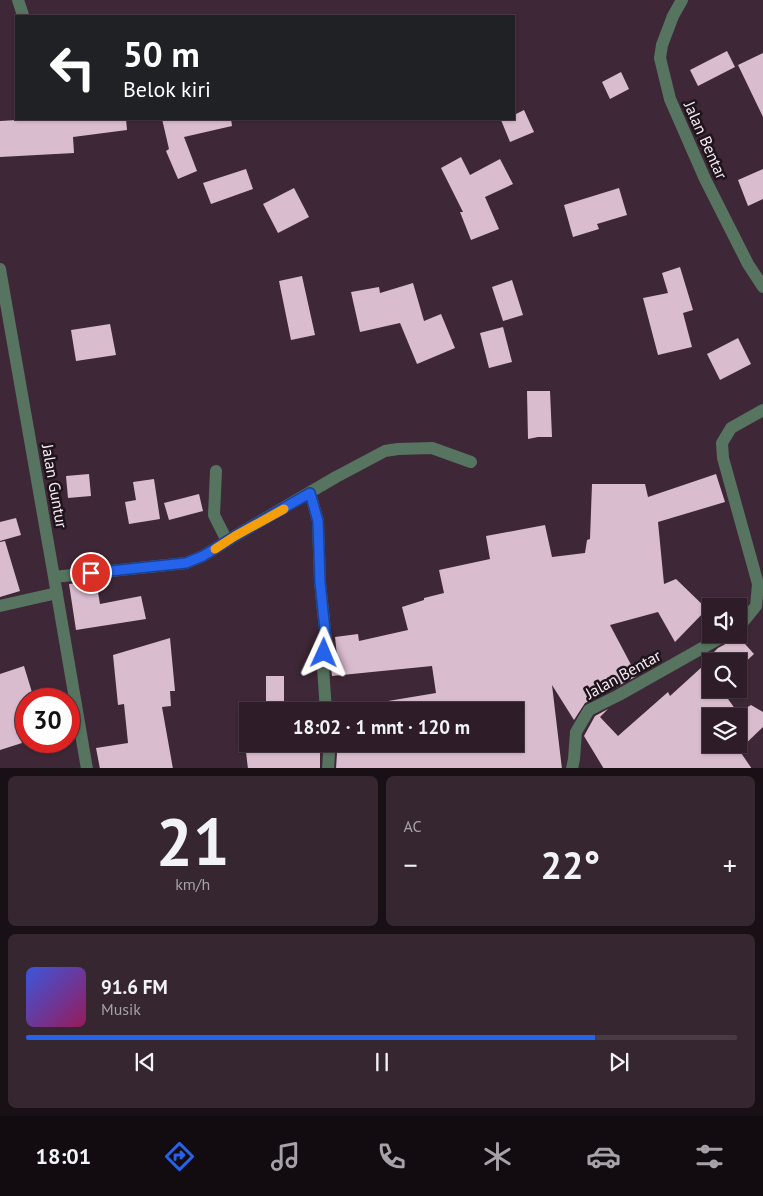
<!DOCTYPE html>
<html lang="id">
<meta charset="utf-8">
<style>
:root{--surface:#2e1d28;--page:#362630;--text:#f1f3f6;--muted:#a7a2a8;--line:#493b45;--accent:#2563eb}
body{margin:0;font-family:"PT Sans",sans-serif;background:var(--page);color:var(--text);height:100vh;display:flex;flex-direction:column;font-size:19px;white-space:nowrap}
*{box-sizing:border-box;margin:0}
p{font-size:16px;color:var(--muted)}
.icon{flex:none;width:28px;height:28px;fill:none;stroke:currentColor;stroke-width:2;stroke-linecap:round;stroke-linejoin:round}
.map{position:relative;height:768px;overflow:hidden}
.side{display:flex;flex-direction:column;gap:8px;padding:8px;background:#191016;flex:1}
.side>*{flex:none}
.top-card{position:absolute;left:15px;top:15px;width:500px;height:105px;border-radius:0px;box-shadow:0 1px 4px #0004,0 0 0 1px var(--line);background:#202124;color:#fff;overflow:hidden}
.buttons{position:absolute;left:702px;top:598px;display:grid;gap:10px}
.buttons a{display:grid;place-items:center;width:45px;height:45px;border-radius:0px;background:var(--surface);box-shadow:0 1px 4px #0004,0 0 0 1px var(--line);font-size:25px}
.speed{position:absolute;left:15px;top:688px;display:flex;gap:10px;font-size:25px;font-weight:700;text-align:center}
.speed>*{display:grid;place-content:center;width:65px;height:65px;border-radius:50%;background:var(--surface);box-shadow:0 1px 4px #0004,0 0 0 1px var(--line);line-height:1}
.speed .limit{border:8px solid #d22;background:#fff;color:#111}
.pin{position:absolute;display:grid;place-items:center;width:42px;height:42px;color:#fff;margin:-21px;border:2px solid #fff;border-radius:50%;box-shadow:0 1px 5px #0007}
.me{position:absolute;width:55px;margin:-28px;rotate:1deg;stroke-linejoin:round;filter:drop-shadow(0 0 4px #0008)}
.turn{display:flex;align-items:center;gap:18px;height:105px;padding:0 25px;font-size:22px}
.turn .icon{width:65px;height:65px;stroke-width:2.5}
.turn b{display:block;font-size:35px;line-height:42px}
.big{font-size:38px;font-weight:700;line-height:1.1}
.side .widget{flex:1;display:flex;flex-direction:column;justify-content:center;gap:8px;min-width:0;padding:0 18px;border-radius:8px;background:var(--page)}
.side .dial{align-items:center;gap:0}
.dial b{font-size:65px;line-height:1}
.song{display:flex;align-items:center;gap:15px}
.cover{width:60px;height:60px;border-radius:8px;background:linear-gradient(135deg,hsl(230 70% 55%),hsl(330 70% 35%))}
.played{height:5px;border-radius:2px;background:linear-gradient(90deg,var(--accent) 80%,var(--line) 80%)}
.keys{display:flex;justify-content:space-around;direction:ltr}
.heat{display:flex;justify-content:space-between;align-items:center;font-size:28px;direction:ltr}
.side .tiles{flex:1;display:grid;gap:8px;grid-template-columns:1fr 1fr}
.widget:last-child{grid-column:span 2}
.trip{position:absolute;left:239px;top:702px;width:285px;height:50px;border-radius:0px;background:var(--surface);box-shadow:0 1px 4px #0004,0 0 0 1px var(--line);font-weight:700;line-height:50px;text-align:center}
.dock{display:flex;height:80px;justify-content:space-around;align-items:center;background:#120c10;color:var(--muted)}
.dock .icon{width:35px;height:35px}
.dock .current{color:var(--accent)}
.dock b{font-size:22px;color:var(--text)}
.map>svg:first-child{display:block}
.building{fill:#dabccf;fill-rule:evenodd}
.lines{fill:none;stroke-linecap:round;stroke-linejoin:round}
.minor{stroke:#56745f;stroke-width:12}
.route-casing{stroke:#184099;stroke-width:12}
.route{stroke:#2563eb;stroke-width:9}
.slow{stroke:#f59e0b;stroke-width:9}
.labels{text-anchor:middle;stroke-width:5;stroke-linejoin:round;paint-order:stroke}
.street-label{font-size:16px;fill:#f8e9f3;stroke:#1e141b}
</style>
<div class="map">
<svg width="763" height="769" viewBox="0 0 763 769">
<rect width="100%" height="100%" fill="#3e2736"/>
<path class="building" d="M727,51L735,67L698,86L690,70Z
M763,53V117L738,65Z
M621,72L629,89L610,99L602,82Z
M524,110L534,132L510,142L501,120L504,119H514V115Z
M35,119H126L127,130L73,137L74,153L0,157V121Z
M162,119H231L232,126L184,137L197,171L178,179L166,151L169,149Z
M461,157L470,175L500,159L513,184L485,197L499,229L471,240L460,212H463L441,168Z
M246,169L253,189L211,204L203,183Z
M763,169V199L748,206L738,180Z
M294,188L309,217L278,233L263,204Z
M619,188L627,215L597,224L599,229L573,237L564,205Z
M680,267L693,310L683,313L692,347L658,355L643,298L668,293L662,273Z
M302,276L315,335L291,340L279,281Z
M512,280L523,315L503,321L492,287Z
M413,283L424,321L441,314L455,348L417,364L400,323L360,332L351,292L379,287L380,293Z
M110,324L116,355L76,361L71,330Z
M503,327L512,362L489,368L480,333Z
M738,338L751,364L720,380L707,354Z
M527,391H550L552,437H538L528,439Z
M89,474L91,496L68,498L66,476Z
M716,474L725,502L658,522L664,584L676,579L707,609L675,642L658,612L610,625L637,676L585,703L574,720L552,685L562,769H336L337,753L336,744H515V711H374L382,702L436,693L432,666L332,676L331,667L332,656H337L335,637L358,634L359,641L408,630L402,607L424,600V598L444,593L439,570L490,559L486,536L545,525L552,557L585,553L587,540L590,539L592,484H645L648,497Z
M154,479L160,519L129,524L125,502L136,500L133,482Z
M199,494L203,511L169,520L164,503Z
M16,518L21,535L0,541V522Z
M5,541L20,591L0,597V542Z
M96,581L100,604L141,596L146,619L76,630L69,584Z
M735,634L737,635L754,654L739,668V661H711V689H721L738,713L751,705L763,712V727L739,750L752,769H604L584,736L595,716L608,709L600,717L618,736L668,692L670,696L714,656L712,654L718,648L731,641L734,638ZM711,716H739V744H711Z
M170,638L175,691H170L171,706L162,707L173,769H100L96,748L128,743L124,704L118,705L113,655Z
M24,666L34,699H26V717L15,720L22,743L0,750V674Z
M266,676H284V711H248V744H289V745L320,748V769H248L241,709L266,706Z"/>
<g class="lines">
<path class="minor" d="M18,0L23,15
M682,0L673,16L662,45L660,58L670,99L705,179L748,264L763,287
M0,269L54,577L87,769
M216,471L214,515L227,541
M310,493L318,521L320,582L326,640L323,667L326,711
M54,577L186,563L203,556L235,536L336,477L385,451L398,449L432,448L471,462
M0,606L57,593
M739,627L756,606L758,584L723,458L722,443L731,428L763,410
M328,769L329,753L328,744
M572,769L574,759L576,732L589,710L619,695L727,634"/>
</g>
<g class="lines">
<defs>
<path id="route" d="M91,573L186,563L203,556L235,536L310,493L318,521L320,582L326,640L324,653"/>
</defs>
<use href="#route" class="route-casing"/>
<use href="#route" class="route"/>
<path class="slow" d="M215,549L235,536L284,509"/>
</g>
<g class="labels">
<g class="street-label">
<text transform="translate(706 140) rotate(66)" y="6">Jalan Bentar</text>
<text transform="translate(55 486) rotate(80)" y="6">Jalan Guntur</text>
<text transform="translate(623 674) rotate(-29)" y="6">Jalan Bentar</text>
</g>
</g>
</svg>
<div class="buttons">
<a><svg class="icon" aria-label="sound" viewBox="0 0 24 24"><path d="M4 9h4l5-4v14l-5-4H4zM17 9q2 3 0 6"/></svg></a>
<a><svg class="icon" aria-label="search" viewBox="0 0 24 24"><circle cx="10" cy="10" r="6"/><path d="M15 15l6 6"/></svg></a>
<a><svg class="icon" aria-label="layers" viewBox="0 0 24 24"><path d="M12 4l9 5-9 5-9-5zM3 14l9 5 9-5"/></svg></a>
</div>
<div class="speed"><div class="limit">30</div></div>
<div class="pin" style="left:91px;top:573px;background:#d93025"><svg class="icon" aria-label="arrive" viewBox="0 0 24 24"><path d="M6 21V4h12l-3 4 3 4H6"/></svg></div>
<svg class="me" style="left:324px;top:653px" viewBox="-20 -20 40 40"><path d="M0-17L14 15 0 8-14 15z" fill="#2563eb" stroke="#fff" stroke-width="4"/></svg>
<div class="trip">18:02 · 1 mnt · 120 m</div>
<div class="top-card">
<div class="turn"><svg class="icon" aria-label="left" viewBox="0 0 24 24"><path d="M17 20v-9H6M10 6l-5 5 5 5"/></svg><div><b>50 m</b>Belok kiri</div></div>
</div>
</div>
<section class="side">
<div class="tiles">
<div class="widget dial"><b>21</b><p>km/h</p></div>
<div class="widget"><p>AC</p>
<div class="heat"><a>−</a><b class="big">22°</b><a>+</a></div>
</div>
<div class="widget">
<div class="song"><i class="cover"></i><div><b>91.6 FM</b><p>Musik</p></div></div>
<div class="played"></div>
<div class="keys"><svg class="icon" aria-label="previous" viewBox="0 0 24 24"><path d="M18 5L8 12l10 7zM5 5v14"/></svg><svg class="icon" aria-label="pause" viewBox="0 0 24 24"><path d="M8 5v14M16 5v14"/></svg><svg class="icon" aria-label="next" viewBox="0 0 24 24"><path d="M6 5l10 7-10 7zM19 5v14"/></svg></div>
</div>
</div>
</section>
<nav class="dock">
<b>18:01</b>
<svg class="icon current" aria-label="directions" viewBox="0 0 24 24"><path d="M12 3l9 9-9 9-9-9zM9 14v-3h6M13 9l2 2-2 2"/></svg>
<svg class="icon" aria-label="music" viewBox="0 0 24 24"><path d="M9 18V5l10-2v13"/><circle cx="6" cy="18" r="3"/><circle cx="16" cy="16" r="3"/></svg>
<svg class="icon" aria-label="phone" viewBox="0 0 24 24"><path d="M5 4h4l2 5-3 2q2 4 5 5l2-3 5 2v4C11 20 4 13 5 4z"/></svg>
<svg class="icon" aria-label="climate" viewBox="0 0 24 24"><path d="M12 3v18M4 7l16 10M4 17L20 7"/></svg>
<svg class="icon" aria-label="car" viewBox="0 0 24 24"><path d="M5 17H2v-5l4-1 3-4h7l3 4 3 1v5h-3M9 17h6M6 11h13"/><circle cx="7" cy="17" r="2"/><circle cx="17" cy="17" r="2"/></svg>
<svg class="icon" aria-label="filters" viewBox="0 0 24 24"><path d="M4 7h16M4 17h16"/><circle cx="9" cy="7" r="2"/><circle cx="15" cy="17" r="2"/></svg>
</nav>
